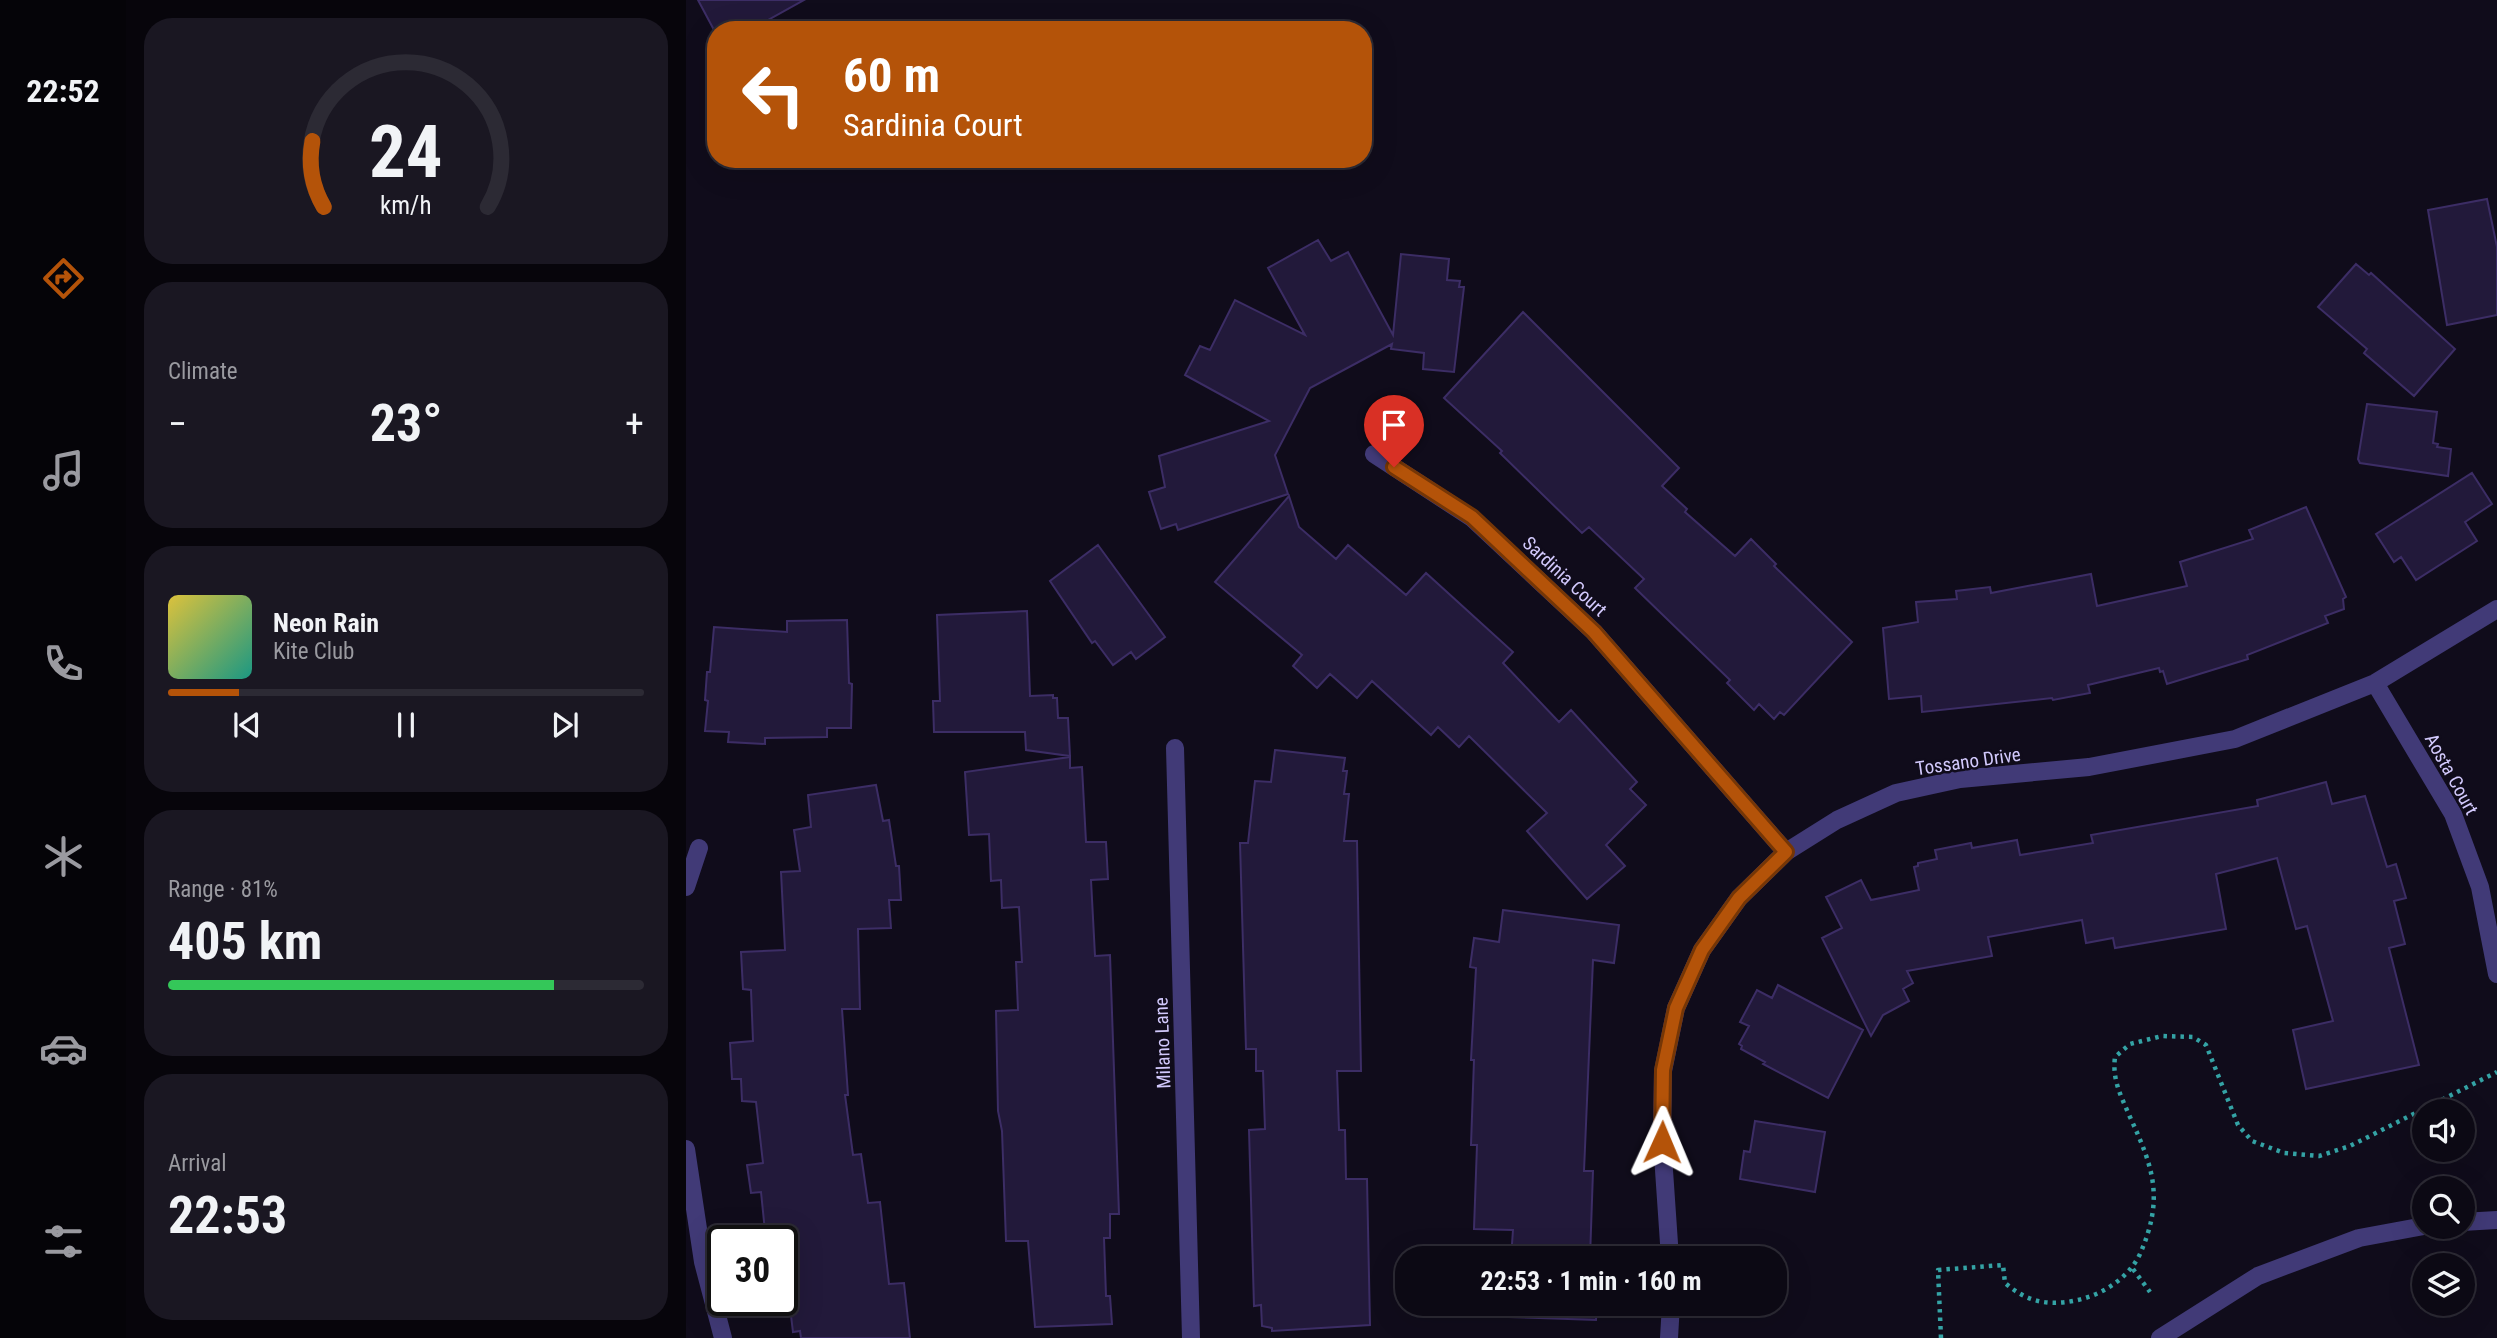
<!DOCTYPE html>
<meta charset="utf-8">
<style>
:root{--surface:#0c0914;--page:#1a1722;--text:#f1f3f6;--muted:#9a9aa0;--line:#2c2a34;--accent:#b45309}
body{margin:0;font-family:"Roboto Condensed",sans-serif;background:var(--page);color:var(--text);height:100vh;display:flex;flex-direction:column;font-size:26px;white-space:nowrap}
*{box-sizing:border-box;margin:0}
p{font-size:23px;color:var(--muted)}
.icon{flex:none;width:38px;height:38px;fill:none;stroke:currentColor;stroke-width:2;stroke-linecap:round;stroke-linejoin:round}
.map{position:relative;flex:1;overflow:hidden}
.details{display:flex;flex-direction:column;gap:18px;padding:18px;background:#07050b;width:560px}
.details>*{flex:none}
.top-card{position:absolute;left:21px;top:21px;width:665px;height:147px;border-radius:28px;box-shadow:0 7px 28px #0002,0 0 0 2px var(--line);background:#b45309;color:#fff;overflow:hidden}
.fabs{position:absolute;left:1726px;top:1099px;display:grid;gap:14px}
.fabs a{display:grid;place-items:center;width:63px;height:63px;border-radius:50%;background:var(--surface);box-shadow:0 7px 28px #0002,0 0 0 2px var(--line);font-size:35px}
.speed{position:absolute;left:21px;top:1225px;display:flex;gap:14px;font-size:35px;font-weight:700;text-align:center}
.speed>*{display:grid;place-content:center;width:91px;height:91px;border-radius:50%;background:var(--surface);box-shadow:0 7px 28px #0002,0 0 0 2px var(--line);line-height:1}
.speed .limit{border:4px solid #111;border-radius:10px;background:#fff;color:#111}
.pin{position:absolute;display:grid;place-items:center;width:60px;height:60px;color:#fff;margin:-72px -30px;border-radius:50% 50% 50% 0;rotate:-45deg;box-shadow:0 0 7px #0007}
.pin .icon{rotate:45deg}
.me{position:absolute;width:77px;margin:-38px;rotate:1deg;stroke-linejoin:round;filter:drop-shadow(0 0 5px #0008)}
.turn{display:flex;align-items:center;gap:24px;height:147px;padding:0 21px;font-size:32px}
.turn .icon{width:91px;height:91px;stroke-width:2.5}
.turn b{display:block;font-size:49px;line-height:60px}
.big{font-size:52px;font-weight:700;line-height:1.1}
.details .tile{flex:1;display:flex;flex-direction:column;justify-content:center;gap:10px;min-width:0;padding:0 24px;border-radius:28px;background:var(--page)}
.details .dial{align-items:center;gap:0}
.dial svg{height:182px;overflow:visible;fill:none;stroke:var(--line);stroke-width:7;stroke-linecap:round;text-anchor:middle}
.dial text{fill:var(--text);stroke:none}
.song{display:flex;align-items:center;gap:21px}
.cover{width:84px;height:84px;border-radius:10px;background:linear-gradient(135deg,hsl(50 70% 55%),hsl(170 70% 35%))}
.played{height:7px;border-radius:4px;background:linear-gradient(90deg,var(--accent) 15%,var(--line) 15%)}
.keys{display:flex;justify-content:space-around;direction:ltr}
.heat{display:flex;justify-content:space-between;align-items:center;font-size:38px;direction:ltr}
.charge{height:10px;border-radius:5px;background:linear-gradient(90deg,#34c759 81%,var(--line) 0)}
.trip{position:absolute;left:709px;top:1246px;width:392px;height:70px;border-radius:28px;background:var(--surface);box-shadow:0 7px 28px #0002,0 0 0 2px var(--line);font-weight:700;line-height:70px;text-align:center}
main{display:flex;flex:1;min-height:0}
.dock{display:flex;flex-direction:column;width:126px;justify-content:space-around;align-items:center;background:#050408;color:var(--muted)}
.dock .icon{width:49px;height:49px}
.dock .selected{color:var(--accent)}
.dock b{font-size:32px;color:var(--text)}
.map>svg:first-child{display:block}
.building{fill:#22193a;stroke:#3c2d65;stroke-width:2}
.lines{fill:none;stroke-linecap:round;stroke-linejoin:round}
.path{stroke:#34a3a5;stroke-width:4.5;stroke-dasharray:3.5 5;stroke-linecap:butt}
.minor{stroke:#413a77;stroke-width:18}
.route-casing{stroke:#753606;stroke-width:18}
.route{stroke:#b45309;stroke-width:12}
.labels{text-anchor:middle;stroke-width:5;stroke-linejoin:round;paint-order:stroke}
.street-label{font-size:19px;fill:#d2c9fc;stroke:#100c1b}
</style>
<main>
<nav class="dock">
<b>22:52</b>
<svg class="icon selected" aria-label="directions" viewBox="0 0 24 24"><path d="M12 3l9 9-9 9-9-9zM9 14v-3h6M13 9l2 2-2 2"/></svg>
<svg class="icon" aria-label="music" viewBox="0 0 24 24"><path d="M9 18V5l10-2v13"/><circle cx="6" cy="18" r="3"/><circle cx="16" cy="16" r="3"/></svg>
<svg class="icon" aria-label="phone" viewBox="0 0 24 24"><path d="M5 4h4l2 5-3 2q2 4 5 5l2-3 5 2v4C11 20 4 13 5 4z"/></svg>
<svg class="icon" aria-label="climate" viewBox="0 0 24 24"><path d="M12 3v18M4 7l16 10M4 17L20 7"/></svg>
<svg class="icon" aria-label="car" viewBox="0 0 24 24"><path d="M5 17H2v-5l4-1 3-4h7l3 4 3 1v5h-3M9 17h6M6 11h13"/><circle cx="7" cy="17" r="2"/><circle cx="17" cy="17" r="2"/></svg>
<svg class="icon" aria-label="filters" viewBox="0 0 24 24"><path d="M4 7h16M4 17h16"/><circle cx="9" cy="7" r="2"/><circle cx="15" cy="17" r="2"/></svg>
</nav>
<section class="details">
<div class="tile dial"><svg viewBox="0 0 100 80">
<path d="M14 69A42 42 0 1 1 86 69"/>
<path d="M14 69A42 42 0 0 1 9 40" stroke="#b45309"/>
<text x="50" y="56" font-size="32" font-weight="700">24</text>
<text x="50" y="72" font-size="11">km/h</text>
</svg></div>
<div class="tile"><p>Climate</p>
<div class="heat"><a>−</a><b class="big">23°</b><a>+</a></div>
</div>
<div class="tile">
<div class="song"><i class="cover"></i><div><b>Neon Rain</b><p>Kite Club</p></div></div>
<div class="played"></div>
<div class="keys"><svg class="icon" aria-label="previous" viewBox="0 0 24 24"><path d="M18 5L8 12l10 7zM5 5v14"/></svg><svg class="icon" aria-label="pause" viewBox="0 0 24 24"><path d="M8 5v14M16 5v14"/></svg><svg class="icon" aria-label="next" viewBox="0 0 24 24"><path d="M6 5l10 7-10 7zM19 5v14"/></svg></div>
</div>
<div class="tile"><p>Range · 81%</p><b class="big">405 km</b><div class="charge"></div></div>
<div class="tile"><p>Arrival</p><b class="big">22:53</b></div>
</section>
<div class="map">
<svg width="1811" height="1338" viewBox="0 0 1811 1338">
<rect width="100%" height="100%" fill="#100c1b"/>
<path class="building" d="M12,0H118L64,30H28Z
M1801,199L1811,247V315L1761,325L1742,210Z
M632,240L645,261L662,252L707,335L715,254L763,259L761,280L774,281L773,287H778L768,372L737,369L738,353L705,349L706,344L624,388L589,455L602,494L492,530L490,524L475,529L463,492L479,487L473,456L583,421L499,375L514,346L524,350L549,300L619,335L582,268Z
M1670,264L1683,275L1685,273L1769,349L1728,396L1678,353L1681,349L1632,307Z
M837,312L993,468L976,486L1001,509L999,512L1049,556L1065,539L1090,564L1088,566L1166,642L1098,715L1094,712L1088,719L1073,704L1068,710L1041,683L1044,680L949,588L958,579L903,527L896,533L814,453L816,451L758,398Z
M1681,404L1751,412L1747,443L1752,444L1751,447L1765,449L1762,476L1674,463L1672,459Z
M1786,473L1806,504L1779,522L1791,541L1730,580L1715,557L1708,562L1690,534Z
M603,496L613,527L650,559L662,545L720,595L740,573L827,652L817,663L873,722L885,710L951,782L944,789L960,805L920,845L939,866L901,899L841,831L861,813L783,736L773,747L752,727L745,735L686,681L671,698L644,674L631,688L607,666L616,655L529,582Z
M1620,507L1660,597L1657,599L1658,609L1639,616L1642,623L1561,655L1562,659L1481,684L1477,671L1474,672L1473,668L1402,685L1404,693L1367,700L1366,698L1236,712L1235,696L1203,699L1197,628L1232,622L1230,602L1271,599L1270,591L1304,587L1305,593L1405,574L1411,606L1501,586L1494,562L1567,539L1563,530Z
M412,545L479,637L450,659L445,652L427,665L409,641L406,643L364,581Z
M341,611L344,696L367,695V698H371L372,718H382L384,756L340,750L339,732H248L247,701H254L251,615Z
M161,620L163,683L166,684L165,728H141V737L79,738V744L42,742L43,732L19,731L22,701L19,700L21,672H24L28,627L101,632V621Z
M589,750L659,758L657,771H661L658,794H663L658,841H671L675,1071H651L653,1130H659L660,1179H681L684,1325L586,1331V1328L576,1326L575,1305L568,1306L563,1130L579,1129L577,1071H570V1049H560L554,843H562L569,781L585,782Z
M384,757V768L396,767L400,842H420L422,879L405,880L409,956L424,955L433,1214H424V1238H418L420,1296H424L426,1324L349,1327L342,1241H320L316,1131L312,1111L310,1011L332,1010L330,962H336L333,907L316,908L315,880L305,881L303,834L283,835L279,772Z
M1640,782L1646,804L1679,796L1701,867L1710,864L1720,898L1708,901L1719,944L1703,948L1733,1065L1620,1089L1607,1030L1647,1021L1621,926L1610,929L1591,858L1530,874L1540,929L1429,948L1427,938L1400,943L1396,920L1302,937L1306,956L1221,971L1227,983L1217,989L1223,1001L1197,1015L1185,1036L1136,938L1156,928L1140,897L1175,880L1185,900L1233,890L1228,867L1232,866V863L1251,859L1249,850L1285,843L1286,848L1331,840L1334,855L1407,843L1405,835L1572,806L1571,800Z
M190,785L197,821L203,820L210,866H213L215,900H203L205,928L172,929L174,1009H156L162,1095H159L167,1155L175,1154L182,1203L194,1202L203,1284L218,1283L224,1338H115L114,1331L107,1332L96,1241H80L75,1192L65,1193L61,1165L77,1163L70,1102L56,1101L55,1079H46L44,1043L67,1041L65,990L57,989L55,952L99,950L95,872L114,871L108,830L125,827L122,795Z
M817,910L933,925L928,963L907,960L898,1171H907L904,1258H825L827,1230L788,1229L791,1145H785L788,1060H785L790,968L784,967L788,938L813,942Z
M1092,985L1177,1030L1142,1098L1077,1064L1079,1062L1055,1049L1056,1046L1053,1044L1063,1026L1054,1022L1071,990L1086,998Z
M1069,1121L1139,1132L1129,1192L1054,1179L1058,1151L1064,1152Z
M822,1304H911L910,1320L823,1317Z"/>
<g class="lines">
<path class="path" d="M1447,1269L1464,1292
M1255,1338L1252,1270L1317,1265L1319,1283C1340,1301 1360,1306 1387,1301C1415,1296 1442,1279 1454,1254C1478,1199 1468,1169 1444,1117C1435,1096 1426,1080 1429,1057L1444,1044L1476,1036L1507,1037L1520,1045L1552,1125L1566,1141L1598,1153L1633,1156L1664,1146L1811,1072"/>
<path class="minor" d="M688,454L786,518L908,632L1100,852
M1689,683L1767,814L1794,887L1811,974
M489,748L505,1338
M0,887L13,848
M0,1149L17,1262L37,1338
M1776,1222L1811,1220
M984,1258L976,1141L977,1071L990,1008L1016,950L1053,898L1100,852L1151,820L1210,793L1274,779L1403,767L1549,739L1689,683L1811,609
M983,1338L985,1304
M1474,1338L1572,1276L1673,1238L1738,1226"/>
</g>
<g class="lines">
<defs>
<path id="route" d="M708,467L786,517L908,632L1100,852L1053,898L1016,950L990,1008L977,1070L976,1142"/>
</defs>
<use href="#route" class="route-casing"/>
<use href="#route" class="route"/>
</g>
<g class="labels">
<g class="street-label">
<text transform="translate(879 576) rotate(43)" y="7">Sardinia Court</text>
<text transform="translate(1282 761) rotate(-8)" y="7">Tossano Drive</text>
<text transform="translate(1766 774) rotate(61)" y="7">Aosta Court</text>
<text transform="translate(476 1043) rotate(-92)" y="7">Milano Lane</text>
</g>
</g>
</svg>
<div class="fabs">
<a><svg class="icon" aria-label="sound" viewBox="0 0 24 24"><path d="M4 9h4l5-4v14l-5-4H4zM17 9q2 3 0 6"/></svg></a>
<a><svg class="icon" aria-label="search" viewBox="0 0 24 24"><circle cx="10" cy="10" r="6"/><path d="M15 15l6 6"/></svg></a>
<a><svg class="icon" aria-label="layers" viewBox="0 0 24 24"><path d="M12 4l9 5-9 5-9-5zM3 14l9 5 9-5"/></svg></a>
</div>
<div class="speed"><div class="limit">30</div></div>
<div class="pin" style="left:708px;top:467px;background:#d93025"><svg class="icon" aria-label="arrive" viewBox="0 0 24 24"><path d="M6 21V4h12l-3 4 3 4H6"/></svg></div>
<svg class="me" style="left:976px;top:1142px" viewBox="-20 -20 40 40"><path d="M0-17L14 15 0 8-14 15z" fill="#b45309" stroke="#fff" stroke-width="4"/></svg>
<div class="trip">22:53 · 1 min · 160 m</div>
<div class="top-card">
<div class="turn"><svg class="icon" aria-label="left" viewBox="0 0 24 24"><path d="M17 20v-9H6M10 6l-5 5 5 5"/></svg><div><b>60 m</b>Sardinia Court</div></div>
</div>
</div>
</main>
